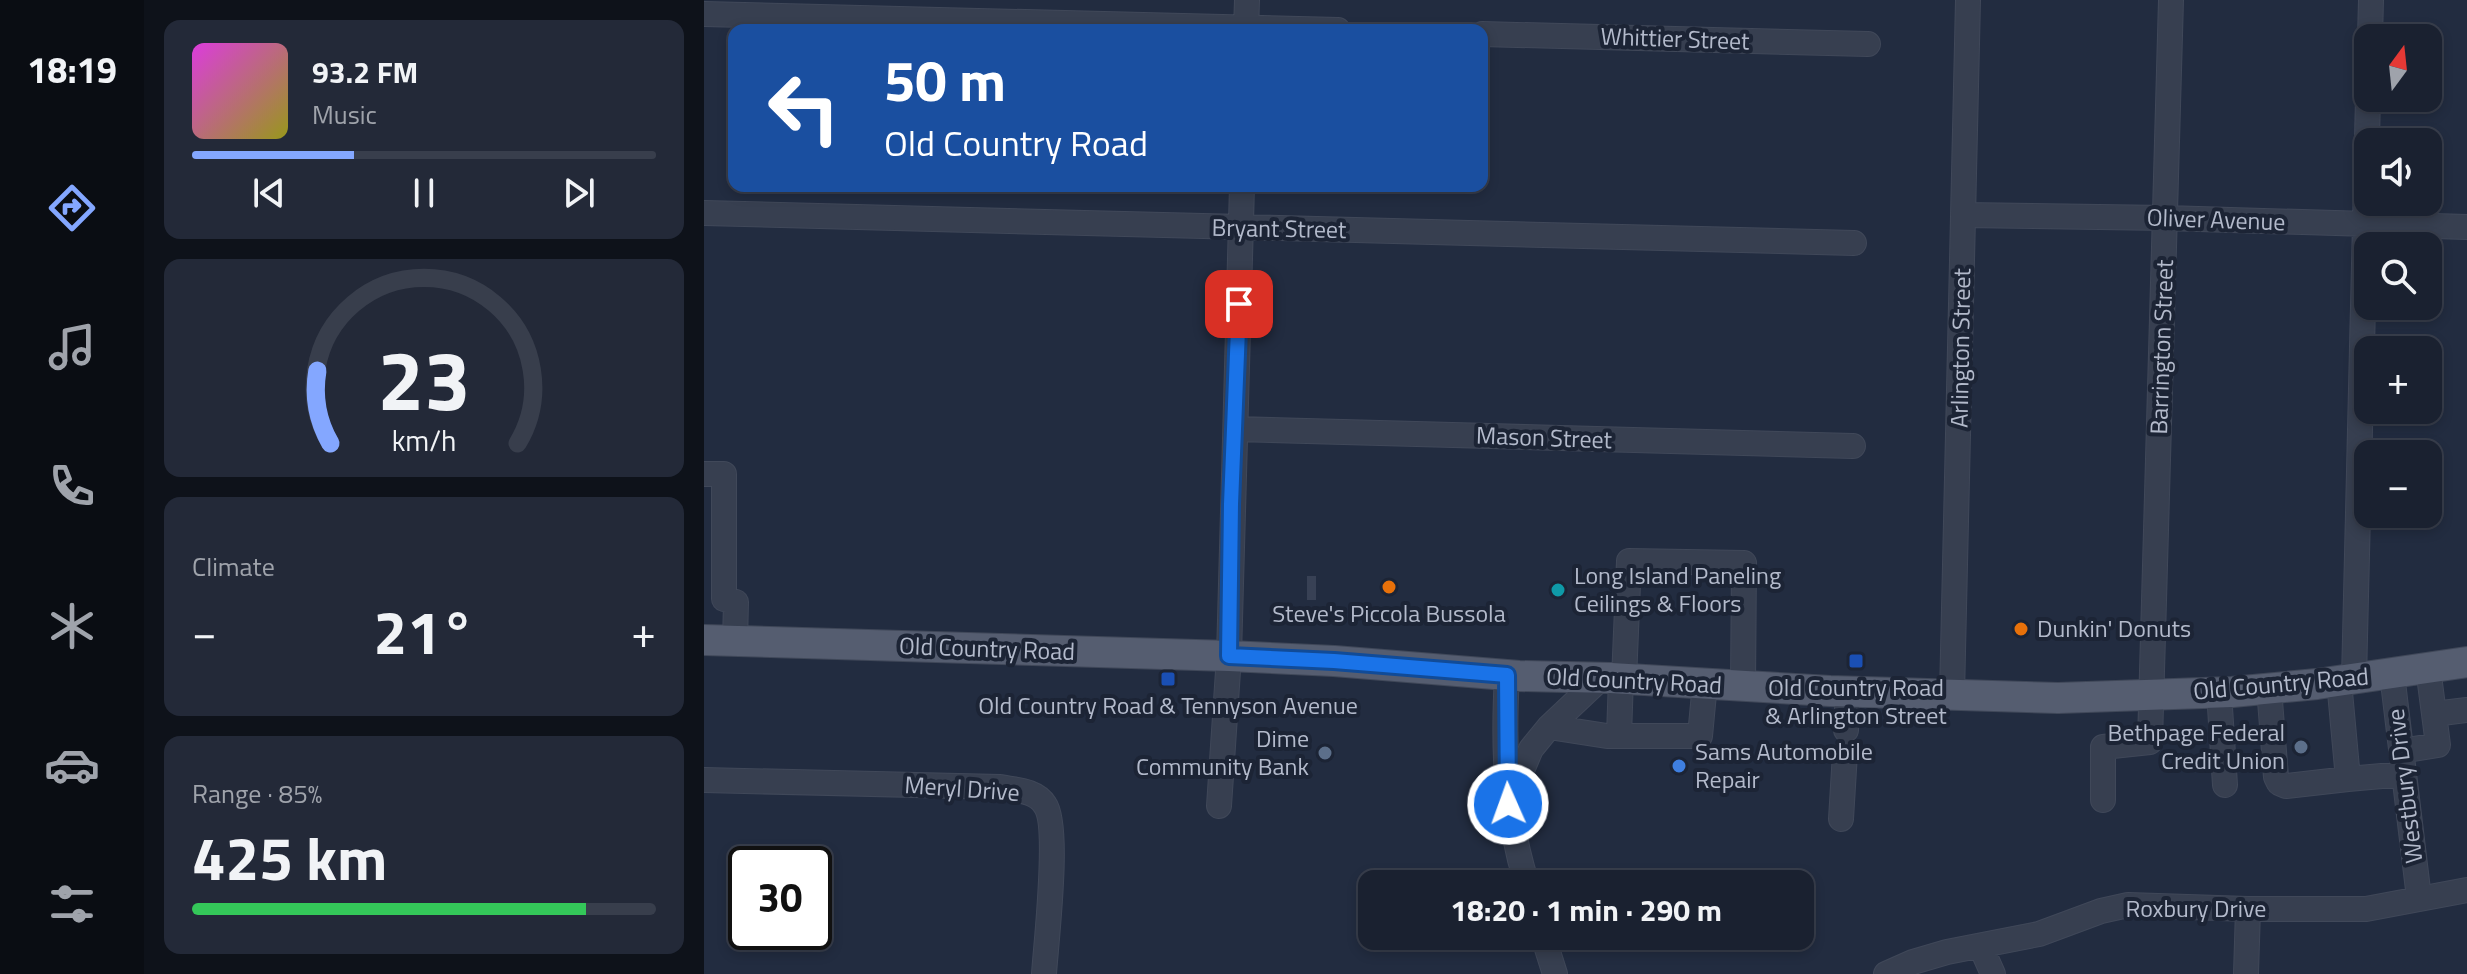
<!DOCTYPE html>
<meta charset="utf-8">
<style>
:root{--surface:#1a2130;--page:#232938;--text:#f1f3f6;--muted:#9fa3ab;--line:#383e4c;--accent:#84a7ff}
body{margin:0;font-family:"Titillium Web",sans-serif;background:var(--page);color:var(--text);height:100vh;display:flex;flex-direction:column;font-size:30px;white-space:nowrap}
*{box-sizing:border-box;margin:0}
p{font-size:26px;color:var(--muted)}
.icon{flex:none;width:44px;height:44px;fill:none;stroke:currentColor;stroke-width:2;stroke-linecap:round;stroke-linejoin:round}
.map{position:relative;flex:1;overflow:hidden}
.side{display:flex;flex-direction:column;gap:20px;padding:20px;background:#0e121a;width:560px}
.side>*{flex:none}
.hud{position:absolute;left:24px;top:24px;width:760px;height:168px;border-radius:16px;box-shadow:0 4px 12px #0003,0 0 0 2px var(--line);background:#1a4fa0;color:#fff;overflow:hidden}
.needle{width:52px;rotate:15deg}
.fabs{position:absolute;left:1650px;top:24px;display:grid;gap:16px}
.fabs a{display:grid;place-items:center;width:88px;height:88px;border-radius:16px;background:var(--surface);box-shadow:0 4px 12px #0003,0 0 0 2px var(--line);font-size:40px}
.speed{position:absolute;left:24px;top:846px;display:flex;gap:16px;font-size:40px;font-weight:700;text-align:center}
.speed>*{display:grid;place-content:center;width:104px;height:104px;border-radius:50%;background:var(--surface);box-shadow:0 4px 12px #0003,0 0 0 2px var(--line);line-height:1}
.speed .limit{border:4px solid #111;border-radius:12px;background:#fff;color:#111}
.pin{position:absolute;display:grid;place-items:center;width:68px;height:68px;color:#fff;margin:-34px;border-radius:16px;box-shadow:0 4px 12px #0006}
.me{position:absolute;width:88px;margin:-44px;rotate:358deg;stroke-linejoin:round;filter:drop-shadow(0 0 6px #0008)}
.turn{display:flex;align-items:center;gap:28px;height:168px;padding:0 24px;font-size:36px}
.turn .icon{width:104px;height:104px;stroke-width:2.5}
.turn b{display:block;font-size:56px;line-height:68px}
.big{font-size:60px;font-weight:700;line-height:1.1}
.side .widget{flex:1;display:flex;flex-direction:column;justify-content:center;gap:12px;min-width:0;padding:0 28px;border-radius:16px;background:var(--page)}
.side .dial{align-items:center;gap:0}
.dial svg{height:208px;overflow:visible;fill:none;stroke:var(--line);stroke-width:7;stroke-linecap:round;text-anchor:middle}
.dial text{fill:var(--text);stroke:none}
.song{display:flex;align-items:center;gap:24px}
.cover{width:96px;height:96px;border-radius:12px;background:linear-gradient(135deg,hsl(300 70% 55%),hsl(60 70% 35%))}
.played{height:8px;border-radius:4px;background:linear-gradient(90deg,var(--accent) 35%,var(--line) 35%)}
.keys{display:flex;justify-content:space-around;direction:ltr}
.heat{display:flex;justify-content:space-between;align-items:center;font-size:44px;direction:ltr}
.charge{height:12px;border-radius:6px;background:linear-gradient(90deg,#34c759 85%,var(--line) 0)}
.trip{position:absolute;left:654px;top:870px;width:456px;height:80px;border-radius:16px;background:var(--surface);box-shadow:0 4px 12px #0003,0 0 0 2px var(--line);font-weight:700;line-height:80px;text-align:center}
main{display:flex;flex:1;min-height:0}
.tabs{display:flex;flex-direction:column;width:144px;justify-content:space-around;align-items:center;background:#0a0d13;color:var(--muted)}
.tabs .icon{width:56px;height:56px}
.tabs .selected{color:var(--accent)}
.tabs b{font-size:36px;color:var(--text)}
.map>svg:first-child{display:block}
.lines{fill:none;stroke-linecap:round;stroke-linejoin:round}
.minor-tunnel{stroke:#384155;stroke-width:24;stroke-dasharray:24 12;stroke-linecap:butt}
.minor-casing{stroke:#404859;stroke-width:26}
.major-casing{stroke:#404859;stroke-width:32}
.minor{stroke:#373f50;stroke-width:24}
.major{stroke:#555d70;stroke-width:30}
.route-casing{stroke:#114b97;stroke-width:20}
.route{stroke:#1a73e8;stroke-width:14}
.food-dot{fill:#e8710a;stroke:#1c2435;stroke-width:3}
.culture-dot{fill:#0f9aa8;stroke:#1c2435;stroke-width:3}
.transit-dot{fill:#1a4fb4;stroke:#1c2435;stroke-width:3}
.service-dot{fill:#5c6f8a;stroke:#1c2435;stroke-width:3}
.shop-dot{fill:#3f7fe0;stroke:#1c2435;stroke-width:3}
.labels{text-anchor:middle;stroke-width:8;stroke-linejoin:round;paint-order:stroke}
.street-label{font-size:24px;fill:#b3bacb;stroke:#1c2435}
.poi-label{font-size:24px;fill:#b3bacb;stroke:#1c2435;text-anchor:start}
</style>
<main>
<nav class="tabs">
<b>18:19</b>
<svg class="icon selected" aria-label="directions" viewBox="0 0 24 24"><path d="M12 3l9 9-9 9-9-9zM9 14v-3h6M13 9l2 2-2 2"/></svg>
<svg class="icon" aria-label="music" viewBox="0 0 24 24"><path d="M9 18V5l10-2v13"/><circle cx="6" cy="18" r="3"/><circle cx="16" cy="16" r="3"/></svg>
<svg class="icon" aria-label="phone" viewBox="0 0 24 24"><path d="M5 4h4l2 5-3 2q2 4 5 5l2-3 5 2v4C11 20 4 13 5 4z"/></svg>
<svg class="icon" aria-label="climate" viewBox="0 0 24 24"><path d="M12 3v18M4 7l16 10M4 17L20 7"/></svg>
<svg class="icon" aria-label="car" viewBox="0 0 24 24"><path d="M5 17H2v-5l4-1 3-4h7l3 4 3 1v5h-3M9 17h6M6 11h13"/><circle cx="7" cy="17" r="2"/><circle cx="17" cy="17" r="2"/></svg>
<svg class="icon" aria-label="filters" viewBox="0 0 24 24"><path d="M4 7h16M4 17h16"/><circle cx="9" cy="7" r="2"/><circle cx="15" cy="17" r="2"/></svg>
</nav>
<section class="side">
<div class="widget">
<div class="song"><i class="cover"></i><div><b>93.2 FM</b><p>Music</p></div></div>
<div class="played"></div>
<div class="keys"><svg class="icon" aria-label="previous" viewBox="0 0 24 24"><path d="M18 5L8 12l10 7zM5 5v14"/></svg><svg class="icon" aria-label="pause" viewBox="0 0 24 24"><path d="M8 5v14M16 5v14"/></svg><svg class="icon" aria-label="next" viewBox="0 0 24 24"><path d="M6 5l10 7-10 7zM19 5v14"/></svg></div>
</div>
<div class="widget dial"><svg viewBox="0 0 100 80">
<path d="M14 69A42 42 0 1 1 86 69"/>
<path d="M14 69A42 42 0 0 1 9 41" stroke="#84a7ff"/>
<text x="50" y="56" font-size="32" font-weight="700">23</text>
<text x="50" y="72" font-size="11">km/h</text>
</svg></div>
<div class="widget"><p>Climate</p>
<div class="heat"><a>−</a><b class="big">21°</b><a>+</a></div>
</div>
<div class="widget"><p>Range · 85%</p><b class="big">425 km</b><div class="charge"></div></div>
</section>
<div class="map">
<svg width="1763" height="974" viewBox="0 0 1763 974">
<rect width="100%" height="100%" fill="#222c40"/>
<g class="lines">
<path class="minor-tunnel" d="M603,588H612"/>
<defs>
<path id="minor" d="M0,14L634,30
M542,30L543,0
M778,34L1164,44
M1666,38L1667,0
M0,213L1150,243
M1260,215L1462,218L1763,227
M532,429L1149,446
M0,474H20V599L32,602L31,641
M1724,668L1730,714
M1688,674L1715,898
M803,675C799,746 801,816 823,884
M920,679L925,561L1040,563L1039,686
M1650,679L1664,98
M1635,681L1644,779L1700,774
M1565,688L1572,777L1575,783L1582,786L1644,779
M1515,692L1521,785
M1248,695L1264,0
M845,727L903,736H996L1001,683
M1142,730L1144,692
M915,736L917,678
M1697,751L1734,745L1730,714L1763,710
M0,780L296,787C311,790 332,790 341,805C356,826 342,943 340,974
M808,794L827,749L845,727L897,678
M1399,800V747L1446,742L1467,0
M515,806L525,656L538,186
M1137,819L1141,753
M839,936L851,974
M1277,947L1289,974
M1182,974L1209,962L1243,952L1335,934L1397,911L1424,905L1544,909H1662L1763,890
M1542,974L1544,909"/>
<path id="major" d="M0,640L525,656L630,661L815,676L907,678L1126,691L1354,698L1528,692L1613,684L1763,662"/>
</defs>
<use href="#minor" class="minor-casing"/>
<use href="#major" class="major-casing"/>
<use href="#minor" class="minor"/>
<use href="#major" class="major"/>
</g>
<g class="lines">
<defs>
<path id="route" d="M535,304L527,504L525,656L630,661L803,675L804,804"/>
</defs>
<use href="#route" class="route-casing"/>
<use href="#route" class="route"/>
</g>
<g class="food-dot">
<circle cx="685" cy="587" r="8"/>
<circle cx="1317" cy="629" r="8"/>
</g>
<circle class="culture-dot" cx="854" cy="590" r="8"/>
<g class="transit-dot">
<rect x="1144" y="653" width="16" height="16" rx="4"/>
<rect x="456" y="671" width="16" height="16" rx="4"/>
</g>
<g class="service-dot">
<circle cx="1597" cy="747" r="8"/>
<circle cx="621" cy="753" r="8"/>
</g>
<circle class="shop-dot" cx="975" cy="766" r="8"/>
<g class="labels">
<g class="street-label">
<text transform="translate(971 39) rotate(2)" y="8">Whittier Street</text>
<text transform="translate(1512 220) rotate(2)" y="8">Oliver Avenue</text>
<text transform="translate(575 229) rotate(1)" y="8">Bryant Street</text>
<text transform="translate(1458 347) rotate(-88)" y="8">Barrington Street</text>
<text transform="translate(1257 348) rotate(-89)" y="8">Arlington Street</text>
<text transform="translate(840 438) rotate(2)" y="8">Mason Street</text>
<text transform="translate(283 649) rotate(2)" y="8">Old Country Road</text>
<text transform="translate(930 681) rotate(3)" y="8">Old Country Road</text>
<text transform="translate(1577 684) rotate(-5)" y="8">Old Country Road</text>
<text transform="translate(1701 786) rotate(-97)" y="8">Westbury Drive</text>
<text transform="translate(258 789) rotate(4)" y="8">Meryl Drive</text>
<text x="1492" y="917">Roxbury Drive</text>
</g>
<g class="poi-label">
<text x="870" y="584">Long Island Paneling<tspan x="870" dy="28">Ceilings &amp; Floors</tspan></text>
<text x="685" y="622" text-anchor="middle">Steve's Piccola Bussola</text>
<text x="1333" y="637">Dunkin' Donuts</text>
<text x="1152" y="696" text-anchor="middle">Old Country Road<tspan x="1152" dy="28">&amp; Arlington Street</tspan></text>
<text x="464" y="714" text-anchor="middle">Old Country Road &amp; Tennyson Avenue</text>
<text x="1581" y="741" text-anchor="end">Bethpage Federal<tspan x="1581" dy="28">Credit Union</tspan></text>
<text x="605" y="747" text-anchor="end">Dime<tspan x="605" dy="28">Community Bank</tspan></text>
<text x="991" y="760">Sams Automobile<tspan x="991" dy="28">Repair</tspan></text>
</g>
</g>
</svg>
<div class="fabs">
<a><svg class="needle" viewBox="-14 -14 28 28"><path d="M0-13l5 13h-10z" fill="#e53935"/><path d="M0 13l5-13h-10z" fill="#9fa3ab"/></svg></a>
<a><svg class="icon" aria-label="sound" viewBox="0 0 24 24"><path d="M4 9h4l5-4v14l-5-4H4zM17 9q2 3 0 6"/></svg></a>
<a><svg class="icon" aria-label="search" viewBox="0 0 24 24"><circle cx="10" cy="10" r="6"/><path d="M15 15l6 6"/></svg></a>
<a>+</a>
<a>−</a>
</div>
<div class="speed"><div class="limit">30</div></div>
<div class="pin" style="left:535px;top:304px;background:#d93025"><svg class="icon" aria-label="arrive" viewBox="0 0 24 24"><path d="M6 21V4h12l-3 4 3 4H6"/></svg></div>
<svg class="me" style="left:804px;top:804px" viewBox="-20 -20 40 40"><circle r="17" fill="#1a73e8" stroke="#fff" stroke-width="3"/><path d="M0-11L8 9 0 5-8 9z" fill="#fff"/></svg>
<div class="trip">18:20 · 1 min · 290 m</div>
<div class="hud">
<div class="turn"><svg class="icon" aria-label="left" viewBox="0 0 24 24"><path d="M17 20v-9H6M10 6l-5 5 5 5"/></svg><div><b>50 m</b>Old Country Road</div></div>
</div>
</div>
</main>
